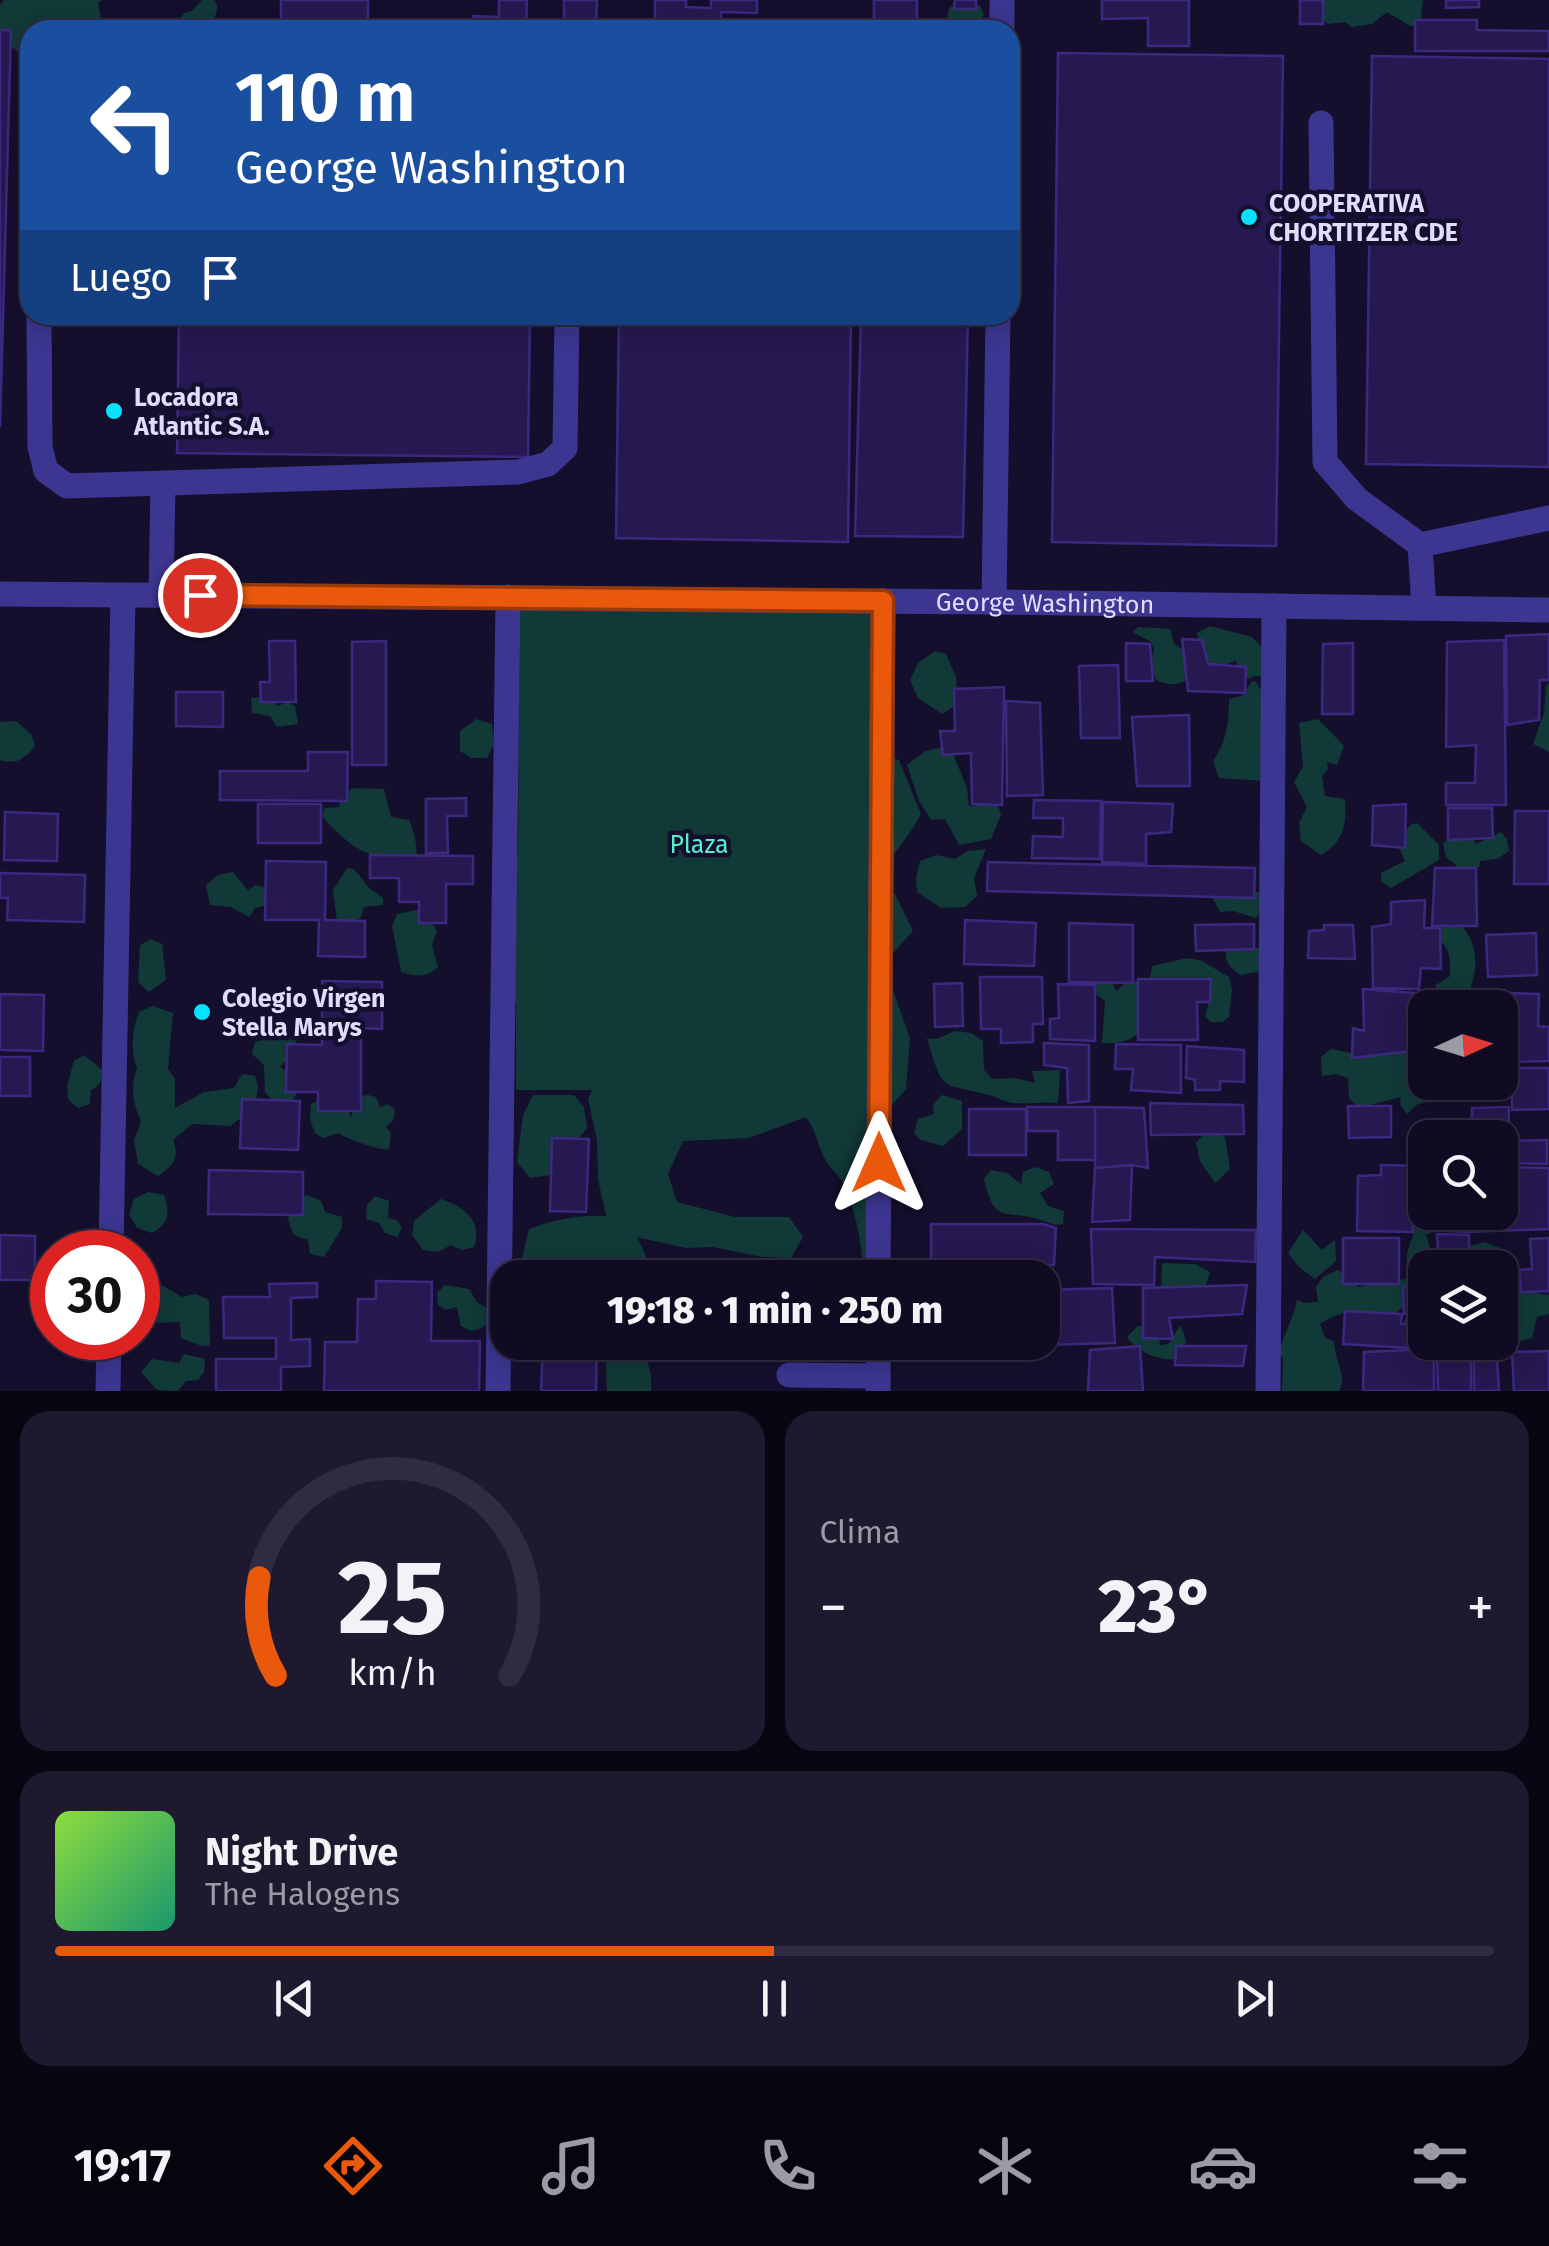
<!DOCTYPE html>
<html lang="es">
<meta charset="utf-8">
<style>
:root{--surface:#100b22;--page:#1e192f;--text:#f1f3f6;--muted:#9c9ba5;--line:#302b40;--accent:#ea580c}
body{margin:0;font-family:"Fira Sans",sans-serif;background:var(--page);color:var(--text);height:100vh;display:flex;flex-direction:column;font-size:38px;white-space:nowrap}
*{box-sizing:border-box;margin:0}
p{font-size:32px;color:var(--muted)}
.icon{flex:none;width:55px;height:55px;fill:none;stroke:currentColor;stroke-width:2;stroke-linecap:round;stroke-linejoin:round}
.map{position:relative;height:1391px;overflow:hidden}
.sheet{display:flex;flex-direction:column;gap:20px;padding:20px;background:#090613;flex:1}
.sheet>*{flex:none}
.hud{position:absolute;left:20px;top:20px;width:1000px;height:305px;border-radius:30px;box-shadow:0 5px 25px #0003,0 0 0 2px var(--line);background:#1a4fa0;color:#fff;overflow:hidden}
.needle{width:65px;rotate:86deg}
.buttons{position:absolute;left:1408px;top:990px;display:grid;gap:20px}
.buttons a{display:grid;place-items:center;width:110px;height:110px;border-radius:20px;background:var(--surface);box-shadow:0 5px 25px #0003,0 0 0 2px var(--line);font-size:50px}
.speed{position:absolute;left:30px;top:1230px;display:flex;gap:20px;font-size:50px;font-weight:700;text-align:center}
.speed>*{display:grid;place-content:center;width:130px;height:130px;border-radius:50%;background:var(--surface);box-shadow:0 5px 25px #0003,0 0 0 2px var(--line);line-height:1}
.speed .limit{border:15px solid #d22;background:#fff;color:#111}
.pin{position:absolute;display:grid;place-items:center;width:85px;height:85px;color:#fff;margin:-42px;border:5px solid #fff;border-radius:50%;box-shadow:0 2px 10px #0007}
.me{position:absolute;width:110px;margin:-55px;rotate:0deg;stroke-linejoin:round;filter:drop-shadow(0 0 8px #0008)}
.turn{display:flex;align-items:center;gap:35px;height:210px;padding:0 50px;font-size:45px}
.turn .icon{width:130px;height:130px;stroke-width:2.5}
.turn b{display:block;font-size:70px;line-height:85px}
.then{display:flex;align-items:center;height:95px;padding:0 50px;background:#0003;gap:20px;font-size:38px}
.big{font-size:75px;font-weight:800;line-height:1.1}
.sheet .card{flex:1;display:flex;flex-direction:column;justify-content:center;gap:15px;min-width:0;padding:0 35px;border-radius:30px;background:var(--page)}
.sheet .dial{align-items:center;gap:0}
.dial svg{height:260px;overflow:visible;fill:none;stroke:var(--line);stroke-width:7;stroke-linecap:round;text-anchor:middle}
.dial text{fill:var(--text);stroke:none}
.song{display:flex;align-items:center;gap:30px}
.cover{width:120px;height:120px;border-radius:15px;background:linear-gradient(135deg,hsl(90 70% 55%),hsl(160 70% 35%))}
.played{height:10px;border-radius:5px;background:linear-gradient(90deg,var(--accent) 50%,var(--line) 50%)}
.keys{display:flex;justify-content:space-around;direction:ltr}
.heat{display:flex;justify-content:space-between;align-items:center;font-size:55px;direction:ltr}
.sheet .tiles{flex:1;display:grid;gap:20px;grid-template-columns:1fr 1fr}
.card:last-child{grid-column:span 2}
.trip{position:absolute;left:490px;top:1260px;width:570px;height:100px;border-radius:30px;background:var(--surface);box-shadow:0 5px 25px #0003,0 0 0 2px var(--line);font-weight:800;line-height:100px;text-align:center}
.tabs{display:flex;height:160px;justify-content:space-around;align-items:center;background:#06040e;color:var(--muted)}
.tabs .icon{width:70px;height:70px}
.tabs .current{color:var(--accent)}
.tabs b{font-size:45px;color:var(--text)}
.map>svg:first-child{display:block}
.green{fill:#113938}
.building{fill:#261951;stroke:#3c297f;stroke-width:2.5}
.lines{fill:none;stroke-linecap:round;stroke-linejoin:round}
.minor{stroke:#3c3691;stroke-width:25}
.route-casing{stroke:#983908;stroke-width:25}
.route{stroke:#ea580c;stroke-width:18}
.poi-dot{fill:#08e0ff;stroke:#150f2e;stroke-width:4}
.labels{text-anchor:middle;stroke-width:9;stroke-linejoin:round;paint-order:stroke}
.poi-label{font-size:25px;font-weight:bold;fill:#e1dcff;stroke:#150f2e;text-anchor:start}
.street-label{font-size:25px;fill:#e1dcff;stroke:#150f2e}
.park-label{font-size:25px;fill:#5beccb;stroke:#150f2e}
</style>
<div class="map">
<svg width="1549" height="1391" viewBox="0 0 1549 1391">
<rect width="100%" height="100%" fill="#150f2e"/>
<path class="green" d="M4,0H102L98,3L103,30H30V51L18,52L0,37V5Z
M202,0H214L217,5C217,27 201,30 181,30L177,23L184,13L192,11Z
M1317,0H1423L1420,25L1410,26L1387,12L1372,24L1352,27L1345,22L1328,24L1315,13Z
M959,2L980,6L984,15L971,30H949L947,19L949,8Z
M520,597L883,601L882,755L899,760L921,814C909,837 892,853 881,877L895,894L913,931L894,952L880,954L910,1038L906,1089L892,1105L870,1119C876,1128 884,1136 888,1146C903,1180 879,1243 870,1277H856L863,1275C862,1241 856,1210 841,1180C837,1173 830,1168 826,1161C818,1147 817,1132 806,1117L749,1138L683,1141L668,1174L677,1202L735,1217H789L803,1237L791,1258L762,1257L713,1247L686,1248L637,1237L646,1256L644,1277H526L522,1258L529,1229C556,1219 579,1215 606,1216L598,1179L597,1140L588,1099L592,1090H516V1004L512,996L511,863L518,855Z
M1210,626L1252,637L1269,654L1267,677L1254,676L1249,679L1239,673L1236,660L1217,669L1202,656L1197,633Z
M1138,627L1170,629L1174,644L1187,652L1191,677C1180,686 1169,686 1156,680L1151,663L1154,649L1151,642L1133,632Z
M935,651L946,654L956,677L958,704L942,714L918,698L910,680L918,663Z
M1252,681L1256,682L1264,695V781L1219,778L1213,761C1227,741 1229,721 1229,699L1242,696Z
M1549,683V752L1533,744L1544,713L1546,686Z
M269,697L278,706L287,702L295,706L298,724L277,727L270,716L252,713L251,698Z
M476,719L492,724L494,744L487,758H472L460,751V731Z
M1318,719L1344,746L1337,765L1327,762L1328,769L1322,776L1325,796L1345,799C1347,824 1344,842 1321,855L1301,841L1299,823L1307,807L1294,782L1303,766L1299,723Z
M16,721L31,734L35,746C25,759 16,765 0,760V722Z
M950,746L967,788L969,806L997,803L1001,815L991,839L959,845L945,819L931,820L919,801L907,765L925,751Z
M355,788L384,789L391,817L409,820C415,833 418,848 416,863C370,859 352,851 322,816L325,808L339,807L342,793Z
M1417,823L1439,845V860L1391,888L1381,881V873L1405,861L1397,843L1410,825Z
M1501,832L1507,839L1509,851L1497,859L1480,861L1479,867L1464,872L1446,857L1443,843L1457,836H1471L1476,844Z
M986,849L974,878L977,896L965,907L941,908L917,892L916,878L920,861L936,855L955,859L968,851Z
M347,868L354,869L369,888L383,898V905L364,907L361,917L349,928L338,929L333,890Z
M233,872L248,890L256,885L263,887L269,901L264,906L255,908L249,917L231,907L210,905L206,885L218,875Z
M1240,887L1261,893L1263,905L1256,918L1233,911L1220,912L1212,897L1218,890Z
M423,909L437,931L432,945L438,967C426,978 416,977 401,972L392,926L397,914Z
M1459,922C1484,951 1476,975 1464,1007L1437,1001L1436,985L1450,976C1450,957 1451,949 1436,937L1443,927Z
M151,939L162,944L166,980L149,992L138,982L140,945Z
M1228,941L1266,950V970L1240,975C1226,965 1223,958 1228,941Z
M1188,958L1202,961L1229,977L1232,989L1229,1017L1222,1022H1211L1205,1016L1209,1002L1207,988L1150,979L1152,966Z
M1092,974L1110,978L1116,991L1127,982L1138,981L1137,994L1147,1022C1136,1040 1123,1044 1102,1043L1105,1001L1091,990Z
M153,1006L173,1013L168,1069L175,1079V1108L204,1092L234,1088L242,1074L255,1076L258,1087L254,1114L241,1118L230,1126L192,1124L173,1140C180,1159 173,1165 158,1176L138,1164L134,1140L141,1122C133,1102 130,1089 137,1068C130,1051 132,1029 139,1012Z
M955,1031L971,1033L983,1041L984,1070L992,1079L1015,1078L1035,1083L1032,1071L1060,1070L1058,1103C1036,1101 1014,1108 996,1097C941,1081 944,1097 927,1038L937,1039Z
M282,1034H293L297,1040L292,1054L280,1067L295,1077L300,1087L289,1107H278L265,1092L264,1065L252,1054L255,1042Z
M1392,1042L1425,1050V1082L1441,1083L1428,1102L1418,1104L1407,1114L1400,1104L1401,1097L1358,1108L1349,1098L1348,1078L1336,1074L1322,1076L1321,1057L1331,1049L1356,1054Z
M1500,1053L1504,1062L1501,1094L1486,1099L1477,1083L1500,1082Z
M84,1055L102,1070C103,1080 100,1086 91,1090L90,1104L78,1108L68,1099L67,1086L74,1061Z
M368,1095L376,1097L380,1107L388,1104L395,1110L394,1119L386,1127L391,1133L389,1150C376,1149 350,1140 338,1133L323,1138L315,1133L310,1120L311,1104L326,1096L344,1104L352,1118V1104L356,1097Z
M533,1095H574L584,1107L587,1128L571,1147L557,1174L530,1178L517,1162L523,1115Z
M942,1095L962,1101V1129L943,1146L921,1140L914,1133L918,1119L934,1114L933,1105Z
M1215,1133L1225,1137L1230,1169L1215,1183L1200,1161L1196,1143L1204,1134Z
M1035,1167L1049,1172L1054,1184L1040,1193L1048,1206L1064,1211L1063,1224C1051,1226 1049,1222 1038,1219C1003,1209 995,1225 984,1179L991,1170L1007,1173L1021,1184L1023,1172Z
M148,1192L164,1195C170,1214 170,1222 152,1233L137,1228L129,1214L134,1199Z
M308,1195L321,1201L325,1212L342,1217V1228L324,1257L310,1254L308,1240L294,1235L288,1220L292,1199Z
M375,1196L389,1201L388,1218L397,1220L402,1228L397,1237L385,1233L379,1223L366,1219L367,1205Z
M441,1199C464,1207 483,1220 474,1247L462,1250L451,1245L438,1252L423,1250L412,1235L414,1221Z
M1425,1201V1212L1441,1213L1444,1220L1441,1228L1426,1235L1432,1254L1443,1255L1444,1267L1425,1268L1424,1281L1416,1278L1415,1269L1407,1266C1404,1249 1415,1238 1416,1222C1417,1215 1417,1209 1418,1204Z
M1303,1230L1322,1250L1335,1240L1336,1261L1315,1279L1299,1267L1288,1253Z
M1485,1242L1500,1248L1504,1269L1514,1290L1549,1295V1314L1537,1317L1532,1338L1521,1341L1500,1333V1268L1465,1267L1464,1259L1469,1246Z
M1162,1263L1195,1264L1210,1272L1204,1291L1161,1292Z
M1338,1270L1353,1278L1358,1287L1406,1279L1407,1305L1391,1316C1364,1311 1344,1307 1320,1324L1325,1338L1334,1341C1334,1360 1348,1376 1339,1391H1282L1283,1359L1279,1352C1284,1333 1294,1318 1297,1300L1304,1303L1318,1302L1316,1287L1324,1276Z
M153,1280L182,1297L196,1294L209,1300L210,1345L202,1346L181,1338L180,1322L150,1323L138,1299L143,1283Z
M445,1285L469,1289L477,1302L487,1308L488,1323L480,1329L471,1331L461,1326L457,1307L446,1310L438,1305L437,1293Z
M1410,1312H1425V1342L1438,1343L1421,1345L1409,1339L1404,1321Z
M1138,1326L1152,1327L1161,1335L1159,1345C1176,1346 1171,1334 1181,1326L1186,1341L1180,1359C1161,1362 1137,1352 1127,1337Z
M605,1343H643L651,1375V1391H607Z
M184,1354L205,1359L204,1372L198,1380L186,1381L178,1391L157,1390L141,1372L152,1359L179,1363Z"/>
<path class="building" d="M281,0H368V30H281Z
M499,0H527L526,30H473V16L499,17Z
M564,0H597L596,30H564Z
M655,0H686V7L711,8V0H757V13L721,12V30H655Z
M874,0H917V30H839V20H874Z
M955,0H976V9H954Z
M1102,0H1189V46H1148V18L1102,19Z
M1300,0H1323V24H1300Z
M1446,0H1479V7L1446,8Z
M1415,20H1477V30L1549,31V51H1415Z
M0,30H11L0,427Z
M1058,53L1283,56L1276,546L1052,542Z
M1372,56L1549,59V467L1366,464Z
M179,315H530L528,457L177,453Z
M619,315H851L848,542L616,538Z
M861,315H968L963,537L855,536Z
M1549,634V680H1540L1539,720L1507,725L1506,636Z
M1182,639L1202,640L1208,664L1246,667L1245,693L1188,691Z
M1504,640L1506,805H1446V783H1475L1476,745L1446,747L1447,642Z
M269,641H295L296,702H261L260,682H270Z
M386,641V765H352V642Z
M1126,643L1150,644L1153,681H1126Z
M1353,643V714H1322L1323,644Z
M1118,665L1120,738H1081L1079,666Z
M1004,687L1002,805L972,804L971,753L943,755L940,731H955L954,689Z
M176,692H223V727L176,726Z
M1006,701L1040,703L1043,795L1007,796Z
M1189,715L1190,786H1137L1132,717Z
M308,752H348L347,801L220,800V771H308Z
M466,798V816H447L448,853H426V799Z
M1034,800L1101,801L1100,859L1032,858L1033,836L1063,837V818H1033Z
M1103,802L1173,804L1171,832L1146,834V864L1102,862Z
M258,804H321V843H258Z
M1406,804L1405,848L1372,845L1373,806Z
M1448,808H1492L1493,838L1448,840Z
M1515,811H1549V884H1514Z
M5,812L58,814L57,861L4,860Z
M370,855L473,856V884H446V923H419V902H399V878H370Z
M266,861L326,862L325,920L365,921V957L318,956L319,920H265Z
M988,862L1255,868L1254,898L987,891Z
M1435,868H1476L1477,926H1432Z
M0,873L85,875L84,922L7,920L8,898H0Z
M1425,900L1424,928H1440L1441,969L1421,968L1419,989L1373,988L1372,927L1391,924V902Z
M965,920L1036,923L1034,966L964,964Z
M1069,923L1133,925V983L1069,982Z
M1254,924V949L1196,951L1195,925Z
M1324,925H1353L1355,959L1308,958L1309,931L1324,930Z
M1536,933L1537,975L1488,977L1486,935Z
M980,977H1042L1043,1024H1033V1042L1001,1043V1029H981Z
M1138,979H1211L1210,1002H1197L1198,1040H1138Z
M322,981L382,982V1029L361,1028V1111H318V1092H286L287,1044L322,1045Z
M962,983L963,1026L935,1027L934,984Z
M1058,984L1095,985V1041L1050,1039V1019L1059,1018Z
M1363,989L1414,993L1412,1051L1352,1058L1353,1028L1364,1031Z
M1474,992L1539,994L1538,1026L1549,1027V1061L1500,1062V1008H1474Z
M0,994L44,995L43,1051L0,1050Z
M1472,995V1008H1425V1046H1418L1417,996Z
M1044,1043L1089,1045V1101L1068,1103L1067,1068L1044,1065Z
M1116,1044L1181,1045V1093L1131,1090L1133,1069H1115Z
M1187,1046L1244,1050V1082L1220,1081V1090H1195V1080L1186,1078Z
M0,1057H30V1096H0Z
M1512,1068H1549V1109L1512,1110Z
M1443,1082H1473L1474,1091L1444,1093Z
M242,1099L300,1101L298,1150L240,1148Z
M1150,1103L1243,1105L1244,1134L1151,1135Z
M1348,1106H1391V1137L1349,1138Z
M1027,1107H1095V1160H1058V1131H1028Z
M1095,1107L1144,1108L1148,1168L1132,1165L1095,1168Z
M1509,1107L1508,1141L1547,1140V1164L1500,1163V1138H1471L1472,1108Z
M969,1109H1026V1155H969Z
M552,1138L589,1139L586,1212L550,1211Z
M1132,1165L1130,1220L1092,1222L1095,1168Z
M1381,1165L1425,1166V1197H1413V1232L1357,1231L1358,1176L1381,1175Z
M1500,1167L1549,1168V1229L1467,1232V1212H1500Z
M209,1170L303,1172V1215L208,1214Z
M1448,1212H1467V1232L1448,1231Z
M931,1224H1043L1056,1228L1054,1265L931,1270Z
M1091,1229L1256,1230L1255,1262L1155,1257L1154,1285L1093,1284Z
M1437,1234L1469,1235V1268H1439Z
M0,1235L35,1236V1280H0Z
M1343,1238H1399V1284H1343Z
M1549,1238V1291L1521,1292L1519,1270L1532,1269L1530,1239Z
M376,1281L432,1282L431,1341H480L479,1391H324L325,1342H357L358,1299H376Z
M317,1283V1297L291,1298V1340L310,1339V1366L281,1367V1391H216V1359H276V1338H224L223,1297H270L269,1284Z
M1247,1285L1242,1314L1169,1318L1173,1339L1143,1338V1288Z
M1112,1288L1115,1343L1042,1345V1290Z
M1403,1288H1425V1312L1404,1314Z
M1345,1311L1402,1314L1401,1324L1409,1325L1407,1348L1343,1344Z
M543,1342H597L596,1391H541Z
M1474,1342H1496L1499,1391H1474Z
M1140,1346L1143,1391H1088L1090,1350Z
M1176,1346H1246L1243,1366L1175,1365Z
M1434,1349V1391H1363L1364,1352Z
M1471,1349V1391H1438L1437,1350Z
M1549,1351V1391H1514L1512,1352Z"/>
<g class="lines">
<g class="minor">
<path d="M1002,30V0"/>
<path d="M1321,123L1325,462L1357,499L1420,545L1424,608"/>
<path d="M39,315L40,447L46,471L67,486L518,472L548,464L565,448L567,315"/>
<path d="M1420,545L1549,518"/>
<path id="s1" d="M0,594L994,602L1549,610"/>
<path d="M161,595L163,483"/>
<path d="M994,602L998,315"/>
<path d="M111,1252L123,595"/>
<path d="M878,1278L883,601"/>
<path d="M789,1375L878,1376"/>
<path d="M108,1391L109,1338"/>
<path d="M498,1391L508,597"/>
<path d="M878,1391V1342"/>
<path d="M1268,1391L1274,606"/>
</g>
</g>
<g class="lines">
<defs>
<path id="route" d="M200,595L883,601L879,1163"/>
</defs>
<use href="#route" class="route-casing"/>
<use href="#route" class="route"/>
</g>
<g class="poi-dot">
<circle cx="1249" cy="217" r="10"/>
<circle cx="114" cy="411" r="10"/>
<circle cx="202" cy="1012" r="10"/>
</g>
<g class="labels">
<g class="poi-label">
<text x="1269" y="212">COOPERATIVA<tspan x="1269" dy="29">CHORTITZER CDE</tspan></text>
<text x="134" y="406">Locadora<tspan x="134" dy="29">Atlantic S.A.</tspan></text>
<text x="222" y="1007">Colegio Virgen<tspan x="222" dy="29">Stella Marys</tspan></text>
</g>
<g class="street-label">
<text dy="9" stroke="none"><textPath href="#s1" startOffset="1045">George Washington</textPath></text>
</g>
<g class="park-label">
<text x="699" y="853">Plaza</text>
</g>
</g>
</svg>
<div class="buttons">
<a><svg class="needle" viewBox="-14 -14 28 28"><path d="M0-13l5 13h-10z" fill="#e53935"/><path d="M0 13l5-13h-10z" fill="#9c9ba5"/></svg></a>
<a><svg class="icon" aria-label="search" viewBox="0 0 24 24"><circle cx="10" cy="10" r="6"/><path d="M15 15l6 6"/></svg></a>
<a><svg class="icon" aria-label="layers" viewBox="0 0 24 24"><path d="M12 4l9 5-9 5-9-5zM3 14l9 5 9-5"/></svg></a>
</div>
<div class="speed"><div class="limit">30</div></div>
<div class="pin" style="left:200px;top:595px;background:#d93025"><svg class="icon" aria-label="arrive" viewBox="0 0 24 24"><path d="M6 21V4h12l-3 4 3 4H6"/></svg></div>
<svg class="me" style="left:879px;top:1163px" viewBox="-20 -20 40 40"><path d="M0-17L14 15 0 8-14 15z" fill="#ea580c" stroke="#fff" stroke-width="4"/></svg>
<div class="trip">19:18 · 1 min · 250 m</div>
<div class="hud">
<div class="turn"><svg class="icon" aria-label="left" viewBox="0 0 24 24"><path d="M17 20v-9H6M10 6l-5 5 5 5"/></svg><div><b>110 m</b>George Washington</div></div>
<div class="then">Luego<svg class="icon" aria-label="arrive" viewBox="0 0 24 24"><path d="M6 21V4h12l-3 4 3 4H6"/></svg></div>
</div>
</div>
<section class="sheet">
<div class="tiles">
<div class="card dial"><svg viewBox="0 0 100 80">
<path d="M14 69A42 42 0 1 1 86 69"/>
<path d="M14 69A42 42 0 0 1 9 39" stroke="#ea580c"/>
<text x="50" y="56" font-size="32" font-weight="700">25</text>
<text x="50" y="72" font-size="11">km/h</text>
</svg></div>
<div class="card"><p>Clima</p>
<div class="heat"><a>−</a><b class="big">23°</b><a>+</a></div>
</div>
<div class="card">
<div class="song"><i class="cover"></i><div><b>Night Drive</b><p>The Halogens</p></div></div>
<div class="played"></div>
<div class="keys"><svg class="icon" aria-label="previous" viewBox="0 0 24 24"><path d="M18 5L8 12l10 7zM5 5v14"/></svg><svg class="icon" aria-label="pause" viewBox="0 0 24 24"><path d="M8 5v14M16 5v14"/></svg><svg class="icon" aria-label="next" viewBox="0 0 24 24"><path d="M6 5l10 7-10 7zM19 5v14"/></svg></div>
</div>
</div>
</section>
<nav class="tabs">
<b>19:17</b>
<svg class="icon current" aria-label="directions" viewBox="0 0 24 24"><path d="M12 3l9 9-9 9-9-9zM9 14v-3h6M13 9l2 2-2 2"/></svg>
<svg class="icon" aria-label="music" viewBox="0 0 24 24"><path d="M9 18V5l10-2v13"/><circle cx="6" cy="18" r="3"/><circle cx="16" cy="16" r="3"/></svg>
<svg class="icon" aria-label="phone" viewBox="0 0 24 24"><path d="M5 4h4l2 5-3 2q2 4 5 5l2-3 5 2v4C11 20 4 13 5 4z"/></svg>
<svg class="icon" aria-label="climate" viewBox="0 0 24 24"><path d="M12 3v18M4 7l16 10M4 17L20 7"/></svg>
<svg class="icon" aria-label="car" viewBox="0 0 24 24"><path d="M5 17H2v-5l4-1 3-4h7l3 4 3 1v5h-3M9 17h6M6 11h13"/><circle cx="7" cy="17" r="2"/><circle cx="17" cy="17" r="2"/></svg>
<svg class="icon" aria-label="filters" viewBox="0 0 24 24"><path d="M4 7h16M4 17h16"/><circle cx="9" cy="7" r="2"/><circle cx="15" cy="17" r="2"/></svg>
</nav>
